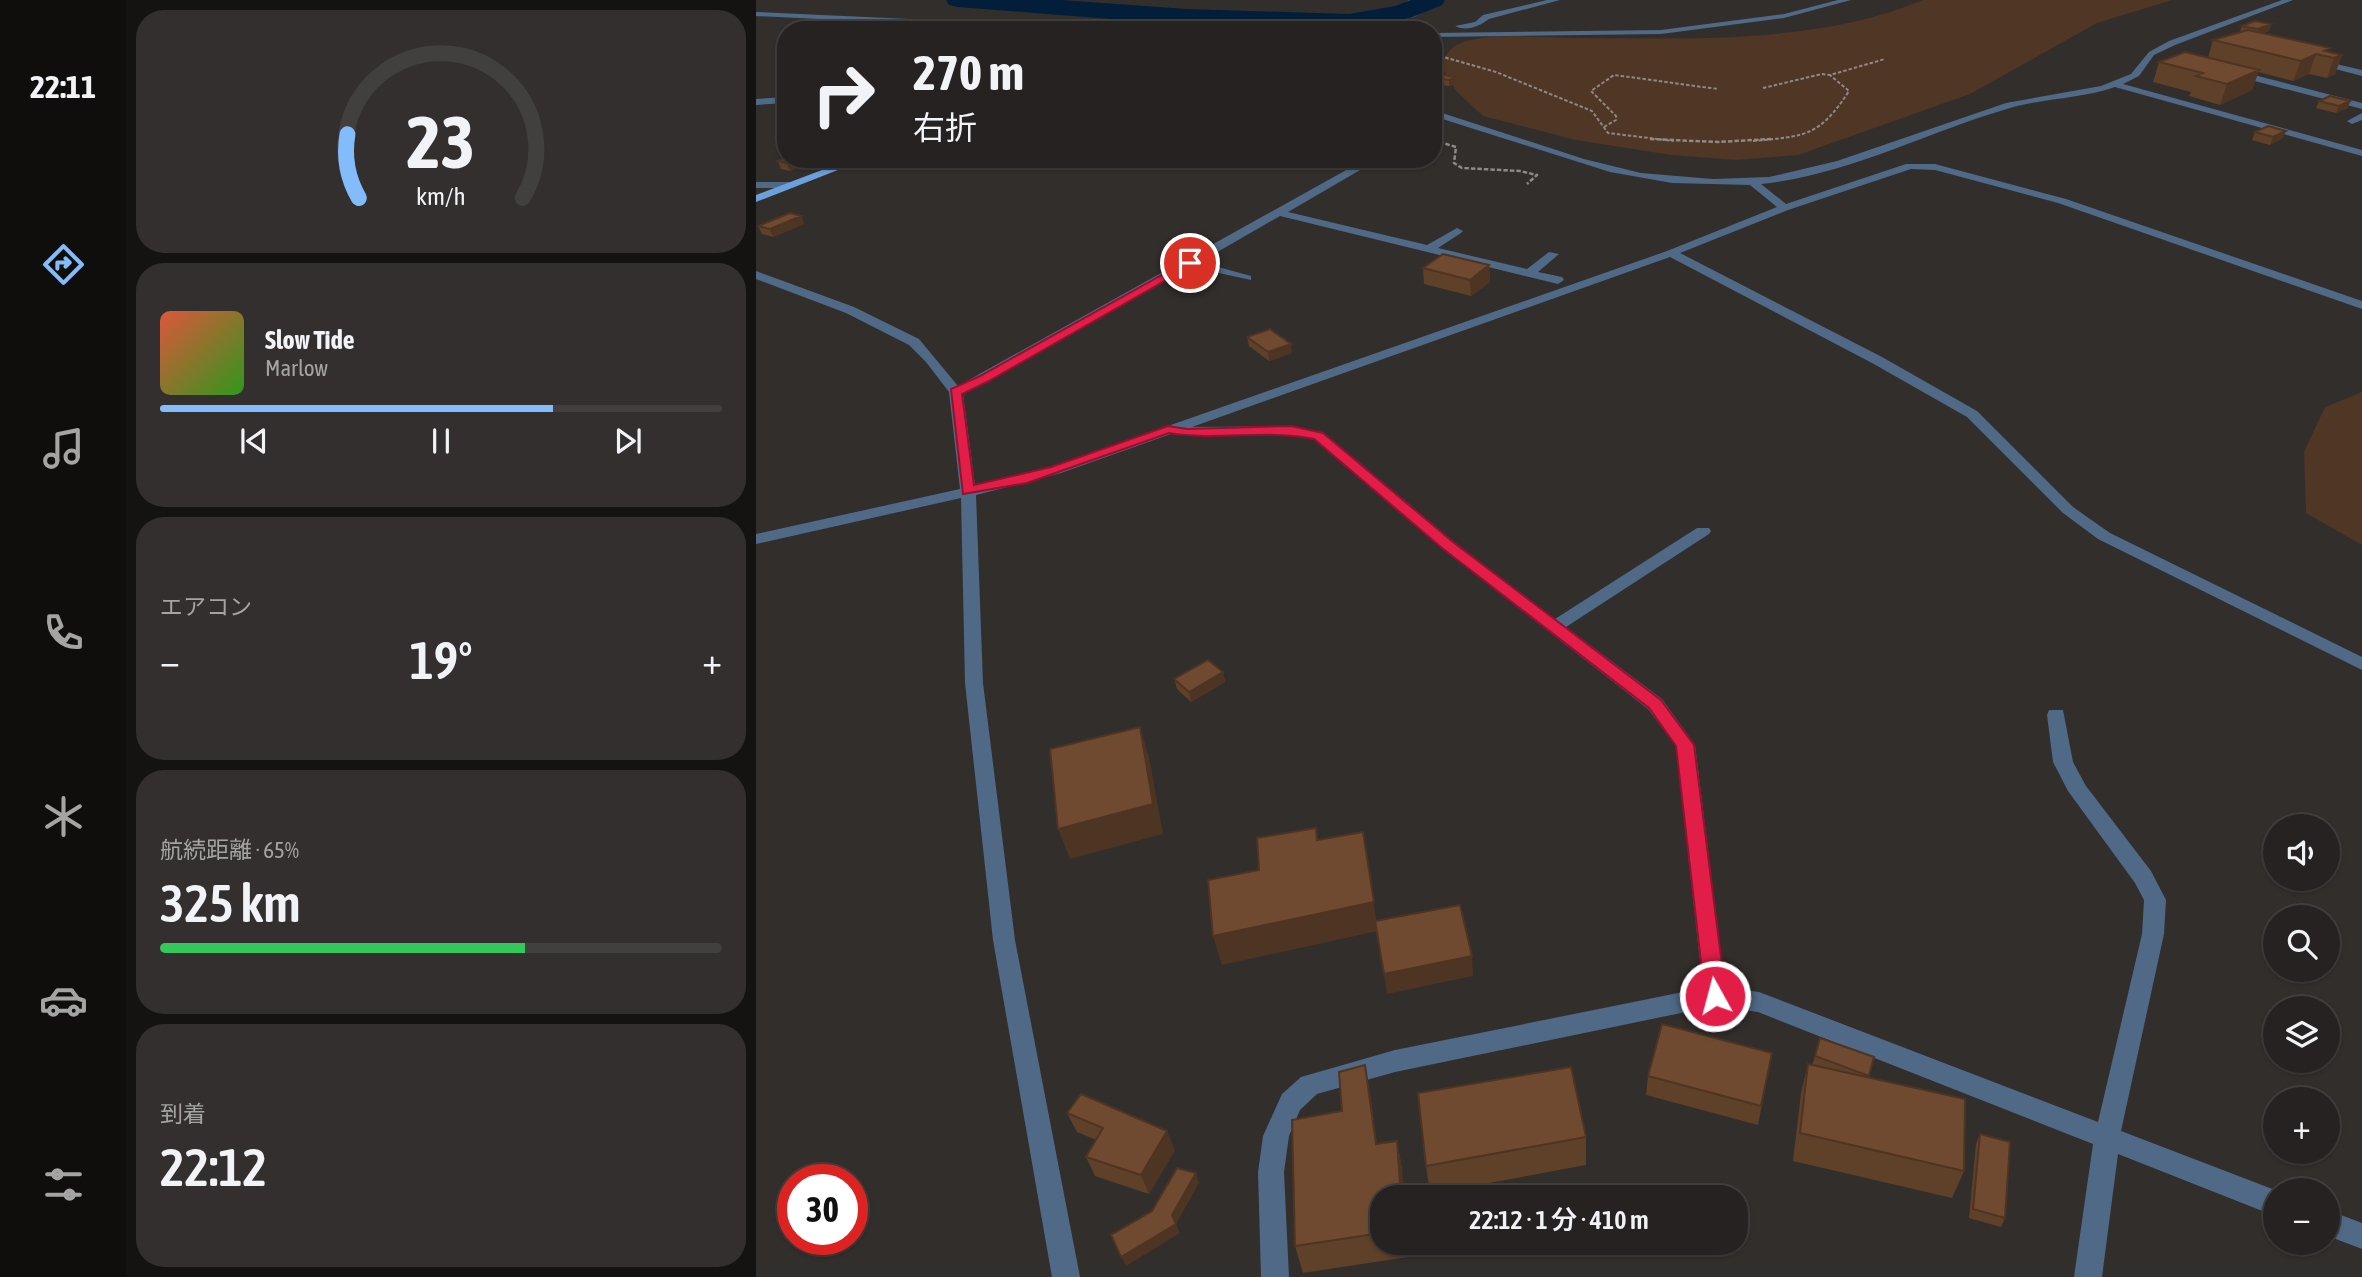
<!DOCTYPE html>
<html lang="ja">
<meta charset="utf-8">
<style>
:root{--surface:#262221;--page:#322f2e;--text:#f1f3f6;--muted:#a4a4a5;--line:#423f3f;--accent:#83bcfb}
body{margin:0;font-family:"Asap Condensed","Noto Sans JP",sans-serif;background:var(--page);color:var(--text);height:100vh;display:flex;flex-direction:column;font-size:26px;white-space:nowrap}
*{box-sizing:border-box;margin:0}
p{font-size:23px;color:var(--muted)}
.icon{flex:none;width:38px;height:38px;fill:none;stroke:currentColor;stroke-width:2;stroke-linecap:round;stroke-linejoin:round}
.map{position:relative;flex:1;overflow:hidden}
.panel{display:flex;flex-direction:column;gap:10px;padding:10px;background:#151312;width:630px}
.panel>*{flex:none}
.top-card{position:absolute;left:21px;top:21px;width:665px;height:147px;border-radius:28px;box-shadow:0 2px 5px #0004,0 0 0 2px var(--line);background:#262221;color:var(--text);overflow:hidden}
.tools{position:absolute;left:1507px;top:814px;display:grid;gap:14px}
.tools a{display:grid;place-items:center;width:77px;height:77px;border-radius:50%;background:var(--surface);box-shadow:0 2px 5px #0004,0 0 0 2px var(--line);font-size:35px}
.speed{position:absolute;left:21px;top:1164px;display:flex;gap:14px;font-size:35px;font-weight:700;text-align:center}
.speed>*{display:grid;place-content:center;width:91px;height:91px;border-radius:50%;background:var(--surface);box-shadow:0 2px 5px #0004,0 0 0 2px var(--line);line-height:1}
.speed .limit{border:10px solid #d22;background:#fff;color:#111}
.pin{position:absolute;display:grid;place-items:center;width:60px;height:60px;color:#fff;margin:-30px;border:4px solid #fff;border-radius:50%;box-shadow:0 2px 7px #0007}
.me{position:absolute;width:77px;margin:-38px;rotate:353deg;stroke-linejoin:round;filter:drop-shadow(0 0 5px #0008)}
.turn{display:flex;align-items:center;gap:24px;height:147px;padding:0 21px;font-size:32px}
.turn .icon{width:91px;height:91px;stroke-width:2.5}
.turn b{display:block;font-size:49px;line-height:60px}
.big{font-size:52px;font-weight:600;line-height:1.1}
.panel .tile{flex:1;display:flex;flex-direction:column;justify-content:center;gap:10px;min-width:0;padding:0 24px;border-radius:28px;background:var(--page)}
.panel .dial{align-items:center;gap:0}
.dial svg{height:182px;overflow:visible;fill:none;stroke:var(--line);stroke-width:7;stroke-linecap:round;text-anchor:middle}
.dial text{fill:var(--text);stroke:none}
.song{display:flex;align-items:center;gap:21px}
.cover{width:84px;height:84px;border-radius:10px;background:linear-gradient(135deg,hsl(10 70% 55%),hsl(110 70% 35%))}
.played{height:7px;border-radius:4px;background:linear-gradient(90deg,var(--accent) 70%,var(--line) 70%)}
.keys{display:flex;justify-content:space-around;direction:ltr}
.heat{display:flex;justify-content:space-between;align-items:center;font-size:38px;direction:ltr}
.charge{height:10px;border-radius:5px;background:linear-gradient(90deg,#34c759 65%,var(--line) 0)}
.trip{position:absolute;left:614px;top:1185px;width:378px;height:70px;border-radius:28px;background:var(--surface);box-shadow:0 2px 5px #0004,0 0 0 2px var(--line);font-weight:600;line-height:70px;text-align:center}
main{display:flex;flex:1;min-height:0}
.tabs{display:flex;flex-direction:column;width:126px;justify-content:space-around;align-items:center;background:#0f0e0d;color:var(--muted)}
.tabs .icon{width:49px;height:49px}
.tabs .on{color:var(--accent)}
.tabs b{font-size:32px;color:var(--text)}
.map>svg:first-child{display:block}
.green{fill:#503625}
.water{fill:#021e3b;stroke:#45576b;stroke-width:2}
.lines{fill:none;stroke-linecap:round;stroke-linejoin:round}
.river{fill:#021e3b;fill-rule:evenodd}
.path-far1{stroke:#8d8987;stroke-width:2;stroke-dasharray:3.5 2;stroke-linecap:butt}
.path{stroke:#8d8987;stroke-width:2.5;stroke-dasharray:4.5 2;stroke-linecap:butt}
.minor{fill:#4f6986;fill-rule:evenodd}
.major{fill:#6aa1dc;fill-rule:evenodd}
.wall{fill:#5f4029}
.shaded-wall{fill:#4e3422}
.building{fill:#6f4a30;stroke:#4e3422;stroke-width:2}
.route{fill:#e11d48;stroke:#92132f;stroke-width:2}
</style>
<main>
<nav class="tabs">
<b>22:11</b>
<svg class="icon on" aria-label="directions" viewBox="0 0 24 24"><path d="M12 3l9 9-9 9-9-9zM9 14v-3h6M13 9l2 2-2 2"/></svg>
<svg class="icon" aria-label="music" viewBox="0 0 24 24"><path d="M9 18V5l10-2v13"/><circle cx="6" cy="18" r="3"/><circle cx="16" cy="16" r="3"/></svg>
<svg class="icon" aria-label="phone" viewBox="0 0 24 24"><path d="M5 4h4l2 5-3 2q2 4 5 5l2-3 5 2v4C11 20 4 13 5 4z"/></svg>
<svg class="icon" aria-label="climate" viewBox="0 0 24 24"><path d="M12 3v18M4 7l16 10M4 17L20 7"/></svg>
<svg class="icon" aria-label="car" viewBox="0 0 24 24"><path d="M5 17H2v-5l4-1 3-4h7l3 4 3 1v5h-3M9 17h6M6 11h13"/><circle cx="7" cy="17" r="2"/><circle cx="17" cy="17" r="2"/></svg>
<svg class="icon" aria-label="filters" viewBox="0 0 24 24"><path d="M4 7h16M4 17h16"/><circle cx="9" cy="7" r="2"/><circle cx="15" cy="17" r="2"/></svg>
</nav>
<section class="panel">
<div class="tile dial"><svg viewBox="0 0 100 80">
<path d="M14 69A42 42 0 1 1 86 69"/>
<path d="M14 69A42 42 0 0 1 9 41" stroke="#83bcfb"/>
<text x="50" y="56" font-size="32" font-weight="700">23</text>
<text x="50" y="72" font-size="11">km/h</text>
</svg></div>
<div class="tile">
<div class="song"><i class="cover"></i><div><b>Slow Tide</b><p>Marlow</p></div></div>
<div class="played"></div>
<div class="keys"><svg class="icon" aria-label="previous" viewBox="0 0 24 24"><path d="M18 5L8 12l10 7zM5 5v14"/></svg><svg class="icon" aria-label="pause" viewBox="0 0 24 24"><path d="M8 5v14M16 5v14"/></svg><svg class="icon" aria-label="next" viewBox="0 0 24 24"><path d="M6 5l10 7-10 7zM19 5v14"/></svg></div>
</div>
<div class="tile"><p>エアコン</p>
<div class="heat"><a>−</a><b class="big">19°</b><a>+</a></div>
</div>
<div class="tile"><p>航続距離 · 65%</p><b class="big">325 km</b><div class="charge"></div></div>
<div class="tile"><p>到着</p><b class="big">22:12</b></div>
</section>
<div class="map">
<svg width="1606" height="1277" viewBox="0 0 1606 1277">
<rect width="100%" height="100%" fill="#322e2c"/>
<path class="green" d="M1167,0H1416L1341,23L1214,94L1042,155L980,160L915,155L820,140L727,116L701,92L684,65C690,55 694,47 705,43C733,32 795,38 827,38C936,39 1065,43 1167,0Z
M1606,392V545L1550,513L1548,452L1569,407Z"/>
<path class="water" d="M655,0H688L658,16L615,25L478,22L495,15C545,17 612,30 655,0Z"/>
<g class="lines">
<path class="river" d="M190,0H304L430,9L593,14L639,6L655,0H689L686,5L654,18L594,30L430,25L202,7L193,5Z"/>
<path class="path-far1" d="M684,56L740,72L836,111L852,133L918,141
M1007,88L1066,74L1074,75L1129,59
M848,127L860,120V116L835,91L858,75L962,89
M677,140L681,141
M997,141C1050,136 1063,137 1093,91L1074,75"/>
<path class="path" d="M894,139L962,142L1015,139
M677,140L700,147L698,163L706,168L764,171L781,175L771,184"/>
<path class="minor" d="M791,0H804L733,19C724,26 710,32 699,26L719,22L727,15Z
M1082,0H1095L1028,18L905,34L677,37V33L905,30L1028,14Z
M1526,0H1537L1419,45L1398,55L1383,76L1367,84L1606,150V156L1359,87C1325,99 1288,98 1254,108C1171,132 1092,175 1005,184L1030,204L1150,164H1179L1310,199L1606,301V309L1302,203L1179,170L1155,169L1032,210L924,253L1126,357L1221,411L1317,507L1354,533L1606,657V670L1342,539L1307,513L1211,417L1116,363L914,257L436,427L535,426L568,433L698,542L799,619L941,528H953L955,531L953,534L810,627L906,699L939,745L969,987L1003,992L1342,1122L1386,934L1388,900L1379,883L1312,791L1297,762L1291,715L1293,710H1307L1317,762L1330,786L1395,871L1410,900L1408,934L1365,1131L1519,1190V1216L1362,1154L1346,1277H1318L1337,1144L1002,1012L959,1006L639,1072L561,1094L544,1110L533,1136L528,1172L533,1277H505L502,1172L507,1136L526,1094L545,1077L639,1050L947,988L920,746L892,709L686,548L558,439L535,434H415L305,473L220,495L227,683L259,940L324,1277H296L237,940L209,683L205,498L0,544V534L204,489L193,392L170,362L153,345L90,313L0,279V271L98,307L163,339L202,386L610,159H623L532,212L671,245L701,228L707,231L705,233L682,248L771,269L793,252L803,254L782,272L806,277L808,280L802,284L524,216L444,262L495,276V280L435,267L207,394L219,486L295,467L911,251L1021,207L994,185L916,183L854,172L677,116V110L828,159L885,173L957,179L1013,177L1081,161L1250,103L1345,86L1375,74L1393,52L1413,41Z
M0,12L347,28L351,30H291L0,16Z
M1559,59L1606,70V76L1556,63Z
M1479,70L1606,103V109L1476,75Z
M30,97V103L0,105V99Z
M1606,113V120L1596,124L1591,121Z
M0,182H36L41,185L36,188H0Z
M1572,1210L1606,1223V1249L1572,1236Z"/>
<path class="major" d="M95,159H110L0,202V195Z"/>
</g>
<path class="wall" d="M1515,24L1513,31L1507,33L1586,55L1579,74L1571,78L1553,74L1537,81L1502,72L1496,90L1464,105L1433,96L1435,92L1397,82L1403,62L1452,58L1457,40L1484,32L1486,26Z
M698,77V84L693,86L682,85V78Z
M1563,101H1594L1592,108L1580,113L1560,108Z
M1499,132L1527,138L1514,145L1496,140Z
M30,159H72L73,161L52,170L41,168L34,171L25,169L22,161Z
M45,216L48,224L17,237L6,234L2,226Z
M733,265L734,282L715,296L668,284L667,268Z
M491,337L536,353L513,361L493,346Z
M467,672L469,682L435,702L421,689L418,679Z
M1016,1053L1002,1125L890,1095L892,1076Z
M1059,1056L1118,1057L1113,1078L1208,1171L1196,1198L1037,1161L1045,1093L1052,1064L1056,1065Z
M609,1065L614,1094L621,1144L641,1141L646,1169L626,1197V1242H651L652,1257L547,1273L539,1246Z
M311,1113L419,1150L393,1194L339,1176L330,1157L340,1140L321,1132Z
M1224,1134L1249,1218L1245,1227L1213,1218L1220,1144Z
M830,1137V1165L674,1194L670,1166Z"/>
<path class="shaded-wall" d="M1515,24L1513,31L1500,36L1502,29Z
M1560,54L1553,74L1537,81L1545,61Z
M1586,55L1579,74L1571,78L1578,58Z
M1503,70L1496,90L1464,105L1471,84Z
M698,77V84L693,86V80Z
M1594,101L1592,108L1580,113L1583,106Z
M1530,131L1527,138L1514,145L1517,137Z
M57,159H72L73,161L52,170L49,162Z
M38,160L41,168L34,171L31,163Z
M45,216L48,224L17,237L14,229Z
M733,265L734,282L715,296L714,280Z
M535,344L536,353L513,361L512,352Z
M467,672L469,682L435,702L433,692Z
M384,727L393,757L407,834L314,859L302,829Z
M607,832L622,931L466,965L457,936Z
M716,956L717,976L631,994L628,974Z
M609,1065L614,1094L625,1172L620,1144Z
M411,1131L419,1150L393,1194L385,1175Z
M641,1141L646,1169L648,1197H645Z
M440,1173L443,1183L420,1224L416,1215Z
M420,1224L424,1233L370,1266L365,1257Z"/>
<path class="building" d="M1499,21L1515,24L1502,29L1486,26Z
M1492,30L1574,48L1568,51L1586,55L1578,58L1560,54L1545,61L1457,40Z
M1429,52L1503,70L1471,84L1440,76L1447,73L1403,62Z
M687,75L698,77L693,80L682,78Z
M1574,96L1594,101L1583,106L1563,101Z
M1512,126L1530,131L1517,137L1499,132Z
M30,158V159H57L49,162L38,160L31,163L22,161Z
M34,213L45,216L14,229L2,226Z
M687,254L733,265L714,280L667,268Z
M514,329L535,344L512,352L491,337Z
M452,660L467,672L433,692L418,679Z
M384,727L397,804L302,829L294,749Z
M560,828L561,840L607,832L618,902L457,936L452,880L503,870L501,838Z
M704,905L716,956L628,974L619,921Z
M906,1024L1016,1053L1005,1106L892,1076Z
M1064,1038L1118,1057L1113,1076L1059,1056Z
M1052,1064L1209,1099L1208,1171L1044,1133Z
M609,1065L620,1144L641,1141L645,1197H626V1233L539,1246L536,1120L586,1111L583,1072Z
M815,1067L830,1137L670,1166L662,1093Z
M325,1094L411,1131L385,1175L330,1157L347,1128L311,1113Z
M1224,1134L1254,1142L1249,1218L1217,1209Z
M421,1168L440,1173L416,1215L420,1224L365,1257L355,1235L396,1211Z"/>
<path class="route" d="M431,261L440,263L233,381L206,394L218,485L295,467L412,426L431,429L535,426L567,433L697,542L905,700L938,745L970,996L967,1002L959,1005L952,1002L949,996L920,746L893,708L686,548L558,439C510,429 461,441 413,433L271,483L207,494L195,389L224,376Z"/>
</svg>
<div class="tools">
<a><svg class="icon" aria-label="sound" viewBox="0 0 24 24"><path d="M4 9h4l5-4v14l-5-4H4zM17 9q2 3 0 6"/></svg></a>
<a><svg class="icon" aria-label="search" viewBox="0 0 24 24"><circle cx="10" cy="10" r="6"/><path d="M15 15l6 6"/></svg></a>
<a><svg class="icon" aria-label="layers" viewBox="0 0 24 24"><path d="M12 4l9 5-9 5-9-5zM3 14l9 5 9-5"/></svg></a>
<a>+</a>
<a>−</a>
</div>
<div class="speed"><div class="limit">30</div></div>
<div class="pin" style="left:434px;top:263px;background:#d93025"><svg class="icon" aria-label="arrive" viewBox="0 0 24 24"><path d="M6 21V4h12l-3 4 3 4H6"/></svg></div>
<svg class="me" style="left:959px;top:996px" viewBox="-20 -20 40 40"><circle r="17" fill="#e11d48" stroke="#fff" stroke-width="3"/><path d="M0-11L8 9 0 5-8 9z" fill="#fff"/></svg>
<div class="trip">22:12 · 1 分 · 410 m</div>
<div class="top-card">
<div class="turn"><svg class="icon" aria-label="right" viewBox="0 0 24 24"><path d="M7 20v-9h11M14 6l5 5-5 5"/></svg><div><b>270 m</b>右折</div></div>
</div>
</div>
</main>
